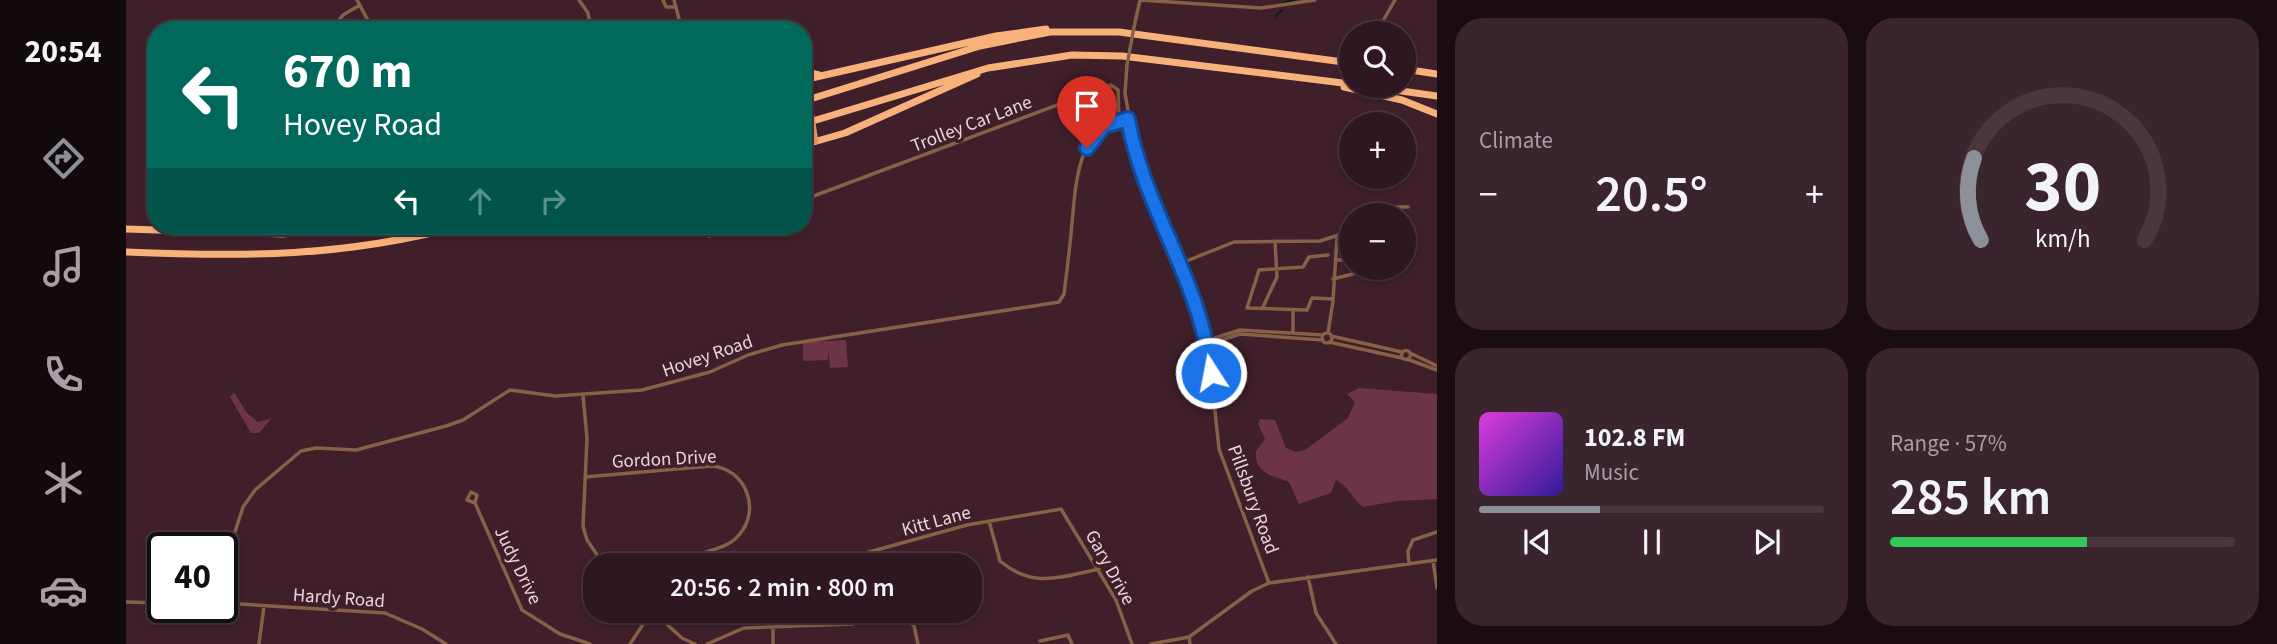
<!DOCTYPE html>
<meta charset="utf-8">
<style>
:root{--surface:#2e1720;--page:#3a242d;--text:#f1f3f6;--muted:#a79fa5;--line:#49363e;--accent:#8c9099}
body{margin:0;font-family:"Source Sans 3",sans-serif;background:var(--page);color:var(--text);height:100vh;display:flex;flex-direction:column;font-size:26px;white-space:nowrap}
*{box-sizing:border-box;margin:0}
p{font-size:23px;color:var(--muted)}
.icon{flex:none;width:38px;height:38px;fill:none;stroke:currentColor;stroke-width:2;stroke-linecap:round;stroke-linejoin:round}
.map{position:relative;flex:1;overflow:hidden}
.sheet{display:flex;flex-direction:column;gap:18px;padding:18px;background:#190d12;width:840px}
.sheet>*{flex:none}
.top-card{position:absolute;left:21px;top:21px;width:665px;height:214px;border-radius:28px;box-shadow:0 2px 5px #0004,0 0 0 2px var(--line);background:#00695c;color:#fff;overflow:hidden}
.controls{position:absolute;left:1213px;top:21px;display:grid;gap:14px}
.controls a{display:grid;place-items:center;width:77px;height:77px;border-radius:50%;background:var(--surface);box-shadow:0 2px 5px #0004,0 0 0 2px var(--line);font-size:35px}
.speed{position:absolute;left:21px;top:532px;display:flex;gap:14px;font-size:35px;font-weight:700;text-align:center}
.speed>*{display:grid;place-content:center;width:91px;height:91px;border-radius:50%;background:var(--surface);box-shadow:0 2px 5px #0004,0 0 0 2px var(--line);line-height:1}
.speed .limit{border:4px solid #111;border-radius:10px;background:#fff;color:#111}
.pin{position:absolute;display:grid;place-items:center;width:60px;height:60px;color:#fff;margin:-72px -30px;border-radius:50% 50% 50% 0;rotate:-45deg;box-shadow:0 0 7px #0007}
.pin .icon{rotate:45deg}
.me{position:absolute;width:77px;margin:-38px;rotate:349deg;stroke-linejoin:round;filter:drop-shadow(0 0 5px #0008)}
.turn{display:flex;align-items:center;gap:24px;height:147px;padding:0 21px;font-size:32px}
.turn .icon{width:91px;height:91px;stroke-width:2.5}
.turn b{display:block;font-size:49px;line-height:60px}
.lanes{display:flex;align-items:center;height:66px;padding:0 21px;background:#0003;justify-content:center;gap:35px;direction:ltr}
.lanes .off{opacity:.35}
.big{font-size:52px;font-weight:600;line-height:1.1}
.sheet .widget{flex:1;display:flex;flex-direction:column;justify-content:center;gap:10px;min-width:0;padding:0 24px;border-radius:28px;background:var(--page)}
.sheet .dial{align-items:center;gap:0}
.dial svg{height:182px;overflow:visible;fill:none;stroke:var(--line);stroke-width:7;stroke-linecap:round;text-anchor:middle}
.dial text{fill:var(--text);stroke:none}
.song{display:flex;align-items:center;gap:21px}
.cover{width:84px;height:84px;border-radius:10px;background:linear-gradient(135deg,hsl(300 70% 55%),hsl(250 70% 35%))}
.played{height:7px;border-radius:4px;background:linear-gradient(90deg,var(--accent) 35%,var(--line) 35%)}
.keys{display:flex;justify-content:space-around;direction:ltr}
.heat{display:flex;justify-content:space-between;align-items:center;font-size:38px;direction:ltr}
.charge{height:10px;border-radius:5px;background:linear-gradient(90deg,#34c759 57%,var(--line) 0)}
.sheet .tiles{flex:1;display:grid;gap:18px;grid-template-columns:repeat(2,1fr)}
.trip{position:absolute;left:457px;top:553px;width:399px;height:70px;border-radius:28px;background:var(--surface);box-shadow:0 2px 5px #0004,0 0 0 2px var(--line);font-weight:600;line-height:70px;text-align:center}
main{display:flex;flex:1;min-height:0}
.tab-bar{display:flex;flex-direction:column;width:126px;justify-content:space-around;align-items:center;background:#12090d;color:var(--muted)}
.tab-bar .icon{width:49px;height:49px}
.tab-bar .on{color:var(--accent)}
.tab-bar b{font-size:32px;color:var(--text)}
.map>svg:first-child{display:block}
.green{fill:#6d3449}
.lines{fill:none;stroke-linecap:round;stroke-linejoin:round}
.stream{stroke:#0d1b25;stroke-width:2}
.minor{stroke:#856146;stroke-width:3.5}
.highway{stroke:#f8b17a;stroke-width:7}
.minor-bridge{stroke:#856146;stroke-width:3.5}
.major-bridge{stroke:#e0965c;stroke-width:5}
.route-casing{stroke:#114b97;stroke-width:18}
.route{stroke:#1a73e8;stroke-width:12}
.labels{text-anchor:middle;stroke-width:7;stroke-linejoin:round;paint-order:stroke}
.street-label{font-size:19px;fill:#e9d4da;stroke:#3e1f2a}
</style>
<main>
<nav class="tab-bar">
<b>20:54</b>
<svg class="icon on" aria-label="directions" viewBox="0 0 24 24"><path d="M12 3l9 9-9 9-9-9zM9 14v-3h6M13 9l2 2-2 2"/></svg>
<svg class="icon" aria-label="music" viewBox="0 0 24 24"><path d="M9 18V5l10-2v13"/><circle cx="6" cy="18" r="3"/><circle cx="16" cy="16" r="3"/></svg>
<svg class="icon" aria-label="phone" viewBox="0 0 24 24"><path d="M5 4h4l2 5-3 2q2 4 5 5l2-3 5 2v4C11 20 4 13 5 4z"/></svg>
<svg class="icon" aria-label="climate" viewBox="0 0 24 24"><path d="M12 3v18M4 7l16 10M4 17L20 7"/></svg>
<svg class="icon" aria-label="car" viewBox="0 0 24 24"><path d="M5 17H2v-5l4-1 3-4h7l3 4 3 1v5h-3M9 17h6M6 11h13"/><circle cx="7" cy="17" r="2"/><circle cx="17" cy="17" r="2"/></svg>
</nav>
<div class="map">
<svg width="1311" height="644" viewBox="0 0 1311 644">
<rect width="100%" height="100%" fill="#3e1f2a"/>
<path class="green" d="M720,340L722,367L704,368L702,348V360L677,361V342Z
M1233,388L1311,394V499L1271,501L1237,507C1225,498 1223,486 1210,480L1205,493L1173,504L1163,482C1146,476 1128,473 1130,451L1139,439L1132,424L1134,419L1149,420L1160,448L1170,452L1179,450L1222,418L1229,402L1221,394Z
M108,392L120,412L132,422L146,418L133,433H125L104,397Z"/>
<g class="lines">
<path class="stream" d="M1156,3L1168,0
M1150,16L1156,10"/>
<path class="minor" d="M231,0L247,30
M453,0L462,13L465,30
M537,0L540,7H550
M548,0L556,30
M1014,0L1135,8L1189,0
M1008,27L1014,0
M205,30L217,15L234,5
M1244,33H1251
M1250,33L1269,0
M1001,65L999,93L1008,146L1071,309L1084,364L1093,449L1143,583
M677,200L985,85L992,90L993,120
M1249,215L1265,207H1282
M583,236L609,226
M1202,255L1183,257L1177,267L1133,270L1121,308L1181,310L1186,298L1207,299
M1210,260H1225
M1053,264L1108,242L1194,241L1225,231
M1207,279L1250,268
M1136,309L1151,277L1149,241
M1167,332V311
M1202,333L1207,301L1211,238
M1196 338a5 5 0 1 1 10 0a5 5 0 1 1-10 0Z
M1205,336L1276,352
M1079,341L1114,330L1197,335
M1203,342L1276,358
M1080,345L1114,334L1197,340
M1275.5 355a4.5 4.5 0 1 1 9 0a4.5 4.5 0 1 1-9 0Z
M1284,353L1311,366
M1281,359L1311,370
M457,395L461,438L457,526L461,540L478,565
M459,477L585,466C619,468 636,509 613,535C598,553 573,548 556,565
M349,503L351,495L345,492L341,500L349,503L396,610L434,634L464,644
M863,521L874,561C907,589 934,577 973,569
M735,554L740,565
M1307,561L1311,588
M1283,564L1282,551L1287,540L1311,532
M682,565L687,561L693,565
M696,565L841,525L935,509L990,600L1006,644
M1182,577L1190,613L1210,644
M0,602L37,603
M96,603L259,613L296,629L320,644
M99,604L108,535L117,507L129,490L175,451L190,448L230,450L320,426L337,420L384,390L429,396L516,390L584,372L622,355L656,345L933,302L938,294C941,270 944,247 946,223C950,183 951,124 1002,119
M526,611L556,638L569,644
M772,611L788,626L792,644
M806,611L811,614L816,611
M782,619L794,611
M647,627V644
M1063,637L1064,644
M914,641L942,635L946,644
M133,644L138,606
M504,644L526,611
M581,644L618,628L727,624L750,611
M1025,644L1063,637L1126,591L1143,583L1311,560"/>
<path class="highway" d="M679,67L685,73L693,75
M1278,69L1311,74
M677,80L870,36L920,29
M1240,86L1311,96
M1218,87L1276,100L1311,114
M678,101L854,46L924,32H993L1225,63
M677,124L862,68L946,55L996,56L1225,84
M677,145L719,133L851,74
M0,229L156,234L247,226
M0,252C120,257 217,257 334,226"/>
<path class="minor-bridge" d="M1001,65L1008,27"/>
<path class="major-bridge" d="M680,79L690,142
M677,89L684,143"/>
</g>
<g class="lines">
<defs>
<path id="route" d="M961,148L978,126L1002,119C1017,207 1076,283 1085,373"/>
</defs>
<use href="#route" class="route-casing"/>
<use href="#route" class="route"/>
</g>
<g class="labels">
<g class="street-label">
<text transform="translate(845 123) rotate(-21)" y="7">Trolley Car Lane</text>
<text transform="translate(581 355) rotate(-19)" y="7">Hovey Road</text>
<text transform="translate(538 458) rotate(-3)" y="7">Gordon Drive</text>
<text transform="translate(1128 499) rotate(70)" y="7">Pillsbury Road</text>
<text transform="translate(810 520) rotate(-15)" y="7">Kitt Lane</text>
<text transform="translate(393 565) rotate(64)" y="7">Judy Drive</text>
<text transform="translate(985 567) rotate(61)" y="7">Gary Drive</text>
<text transform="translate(213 597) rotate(4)" y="7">Hardy Road</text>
</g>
</g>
</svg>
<div class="controls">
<a><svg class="icon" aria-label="search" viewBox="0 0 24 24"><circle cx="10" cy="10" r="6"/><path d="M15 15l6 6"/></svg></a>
<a>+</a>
<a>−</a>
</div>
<div class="speed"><div class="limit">40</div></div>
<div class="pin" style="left:961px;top:148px;background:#d93025"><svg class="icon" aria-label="arrive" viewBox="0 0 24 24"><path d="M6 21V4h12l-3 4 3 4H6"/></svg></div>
<svg class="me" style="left:1085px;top:373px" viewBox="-20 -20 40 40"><circle r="17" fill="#1a73e8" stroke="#fff" stroke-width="3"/><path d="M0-11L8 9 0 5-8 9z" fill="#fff"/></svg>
<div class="trip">20:56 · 2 min · 800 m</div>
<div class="top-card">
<div class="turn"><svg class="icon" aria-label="left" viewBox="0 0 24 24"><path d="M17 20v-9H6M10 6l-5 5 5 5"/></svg><div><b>670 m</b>Hovey Road</div></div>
<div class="lanes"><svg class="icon" aria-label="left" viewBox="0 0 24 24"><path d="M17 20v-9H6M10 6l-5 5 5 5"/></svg><svg class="icon off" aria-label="ahead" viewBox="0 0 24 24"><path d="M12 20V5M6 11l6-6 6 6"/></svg><svg class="icon off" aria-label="right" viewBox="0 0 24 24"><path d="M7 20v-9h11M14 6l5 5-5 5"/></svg></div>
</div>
</div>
<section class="sheet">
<div class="tiles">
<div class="widget"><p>Climate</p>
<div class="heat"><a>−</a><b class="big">20.5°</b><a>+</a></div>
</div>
<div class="widget dial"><svg viewBox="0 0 100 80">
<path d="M14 69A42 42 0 1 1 86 69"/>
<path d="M14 69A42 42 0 0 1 11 33" stroke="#8c9099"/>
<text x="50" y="56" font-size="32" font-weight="700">30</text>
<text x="50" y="72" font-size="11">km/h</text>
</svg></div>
<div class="widget">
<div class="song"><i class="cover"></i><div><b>102.8 FM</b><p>Music</p></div></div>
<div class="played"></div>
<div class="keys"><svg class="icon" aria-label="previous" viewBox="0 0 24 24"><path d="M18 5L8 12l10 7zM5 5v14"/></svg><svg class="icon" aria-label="pause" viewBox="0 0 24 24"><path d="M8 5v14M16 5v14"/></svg><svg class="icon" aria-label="next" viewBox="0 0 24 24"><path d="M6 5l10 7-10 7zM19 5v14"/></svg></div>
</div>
<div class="widget"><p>Range · 57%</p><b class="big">285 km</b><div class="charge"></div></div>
</div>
</section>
</main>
